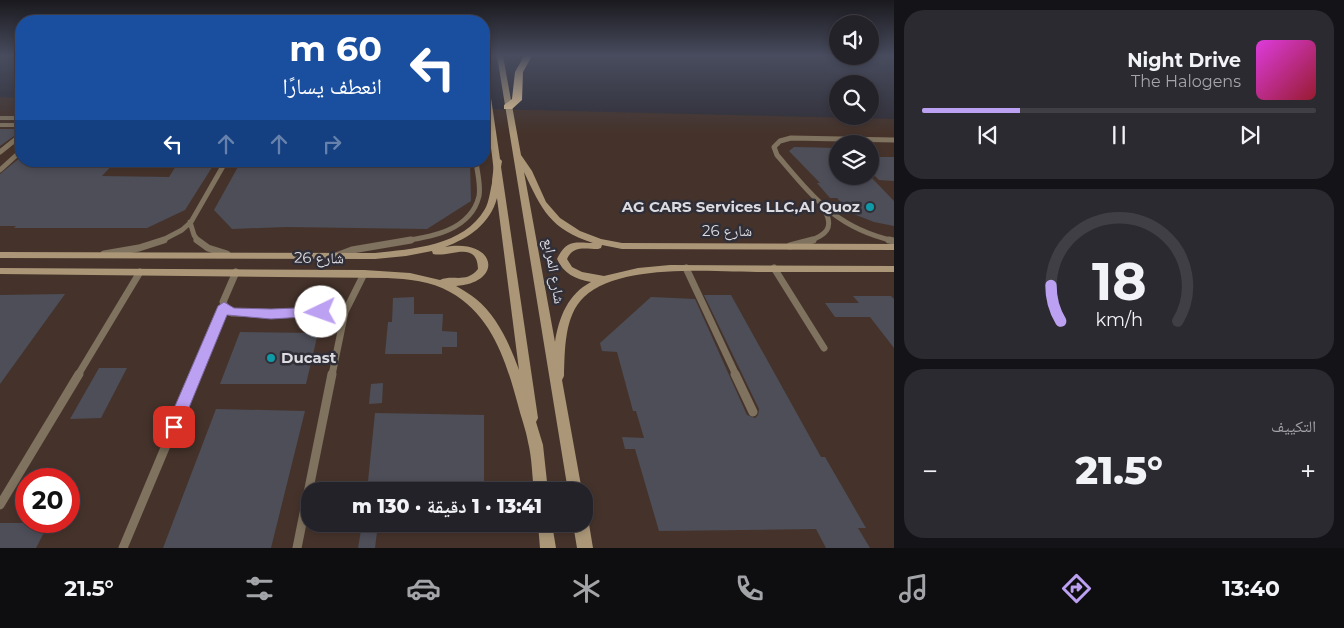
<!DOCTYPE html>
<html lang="ar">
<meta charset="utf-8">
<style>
:root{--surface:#242229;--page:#2c2a31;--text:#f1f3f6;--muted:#a3a4a8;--line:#413f46;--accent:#bca0f2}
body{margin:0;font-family:Montserrat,"Noto Naskh Arabic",sans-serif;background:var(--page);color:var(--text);direction:rtl;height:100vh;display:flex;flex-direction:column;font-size:19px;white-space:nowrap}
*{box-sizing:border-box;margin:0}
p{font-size:16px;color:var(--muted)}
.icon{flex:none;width:28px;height:28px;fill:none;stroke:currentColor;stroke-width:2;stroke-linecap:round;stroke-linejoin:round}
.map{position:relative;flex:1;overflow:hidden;direction:ltr}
.details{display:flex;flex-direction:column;gap:10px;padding:10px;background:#141317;width:450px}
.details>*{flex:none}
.guide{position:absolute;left:15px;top:15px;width:475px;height:152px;border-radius:20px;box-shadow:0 2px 8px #0003,0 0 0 1px var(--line);direction:rtl;background:#1a4fa0;color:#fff;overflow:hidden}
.fabs{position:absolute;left:829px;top:15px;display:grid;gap:10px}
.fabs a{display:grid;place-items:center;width:50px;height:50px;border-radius:50%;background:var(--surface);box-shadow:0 2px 8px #0003,0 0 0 1px var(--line);font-size:25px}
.speed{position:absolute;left:15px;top:468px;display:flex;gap:10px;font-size:25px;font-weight:700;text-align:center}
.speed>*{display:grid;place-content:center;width:65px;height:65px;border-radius:50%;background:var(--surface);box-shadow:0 2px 8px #0003,0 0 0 1px var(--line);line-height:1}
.speed .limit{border:8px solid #d22;background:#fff;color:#111}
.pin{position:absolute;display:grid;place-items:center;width:42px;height:42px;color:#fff;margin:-21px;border-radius:10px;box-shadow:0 2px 8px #0006}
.me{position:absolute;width:55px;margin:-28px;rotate:267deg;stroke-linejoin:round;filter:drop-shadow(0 0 4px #0008)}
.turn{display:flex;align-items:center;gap:18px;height:105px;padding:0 25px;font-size:22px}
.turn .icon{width:65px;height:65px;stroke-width:2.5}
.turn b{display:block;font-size:35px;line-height:42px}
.lanes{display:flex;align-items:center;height:48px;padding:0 25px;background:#0003;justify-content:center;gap:25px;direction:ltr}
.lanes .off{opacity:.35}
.big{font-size:38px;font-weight:800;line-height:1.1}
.details .tile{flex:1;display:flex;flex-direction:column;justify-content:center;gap:8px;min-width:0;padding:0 18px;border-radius:20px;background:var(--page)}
.details .dial{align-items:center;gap:0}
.dial svg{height:130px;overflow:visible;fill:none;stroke:var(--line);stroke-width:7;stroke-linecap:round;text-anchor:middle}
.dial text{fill:var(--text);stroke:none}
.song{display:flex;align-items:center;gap:15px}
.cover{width:60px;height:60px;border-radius:8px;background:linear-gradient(135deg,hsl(300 70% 55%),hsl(350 70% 35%))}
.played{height:5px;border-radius:2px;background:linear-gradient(90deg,var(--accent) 25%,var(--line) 25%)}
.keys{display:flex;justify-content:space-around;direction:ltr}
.heat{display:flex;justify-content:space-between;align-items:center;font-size:28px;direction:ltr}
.trip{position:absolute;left:301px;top:482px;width:292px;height:50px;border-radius:20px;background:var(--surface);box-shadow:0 2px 8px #0003,0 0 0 1px var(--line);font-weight:800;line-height:50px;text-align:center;direction:rtl}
.dock{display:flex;height:80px;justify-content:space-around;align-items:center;background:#0e0e10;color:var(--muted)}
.dock .icon{width:35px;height:35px}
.dock .on{color:var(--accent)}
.dock b{font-size:22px;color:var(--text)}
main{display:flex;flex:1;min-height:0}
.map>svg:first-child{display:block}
.industrial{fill:#45332b;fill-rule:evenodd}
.building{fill:#4d4e58}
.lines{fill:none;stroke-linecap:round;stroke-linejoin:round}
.lane-far3{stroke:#7f725e;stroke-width:4}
.lane-far2{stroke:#7f725e;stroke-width:5}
.lane-far1{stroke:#7f725e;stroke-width:7}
.lane{stroke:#7f725e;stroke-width:9}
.secondary{fill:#ab9778;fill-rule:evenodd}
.highway{fill:#edcd9c;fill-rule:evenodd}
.route{fill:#bca0f2;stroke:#7a689d}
.culture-dot{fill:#0f9aa8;stroke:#302e37;stroke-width:2}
.labels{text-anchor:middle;stroke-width:5;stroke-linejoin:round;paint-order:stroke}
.poi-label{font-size:15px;font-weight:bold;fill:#dcdbe1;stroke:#302e37;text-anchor:end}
.street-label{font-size:15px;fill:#dcdbe1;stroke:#302e37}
</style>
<main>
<section class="details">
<div class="tile">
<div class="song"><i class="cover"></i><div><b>Night Drive</b><p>The Halogens</p></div></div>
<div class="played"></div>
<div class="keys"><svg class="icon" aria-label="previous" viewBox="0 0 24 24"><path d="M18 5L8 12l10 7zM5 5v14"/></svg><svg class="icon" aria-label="pause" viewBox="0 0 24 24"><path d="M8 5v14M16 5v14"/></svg><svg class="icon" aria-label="next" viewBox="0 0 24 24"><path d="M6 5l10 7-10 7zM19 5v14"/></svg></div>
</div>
<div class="tile dial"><svg viewBox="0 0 100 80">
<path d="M14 69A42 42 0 1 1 86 69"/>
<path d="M14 69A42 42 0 0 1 8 47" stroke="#bca0f2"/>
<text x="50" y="56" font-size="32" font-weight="700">18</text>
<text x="50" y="72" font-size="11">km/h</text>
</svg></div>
<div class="tile"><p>التكييف</p>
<div class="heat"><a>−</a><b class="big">21.5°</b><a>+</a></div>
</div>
</section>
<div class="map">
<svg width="894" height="548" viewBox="0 0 894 548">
<rect width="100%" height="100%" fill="#302e37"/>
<path class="industrial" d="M0,97L21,98V161H484V109L894,119V548H0ZM838,144H870V176H838ZM26,479H69V521H26ZM310,491H585V524H310Z"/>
<path class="building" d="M0,129H21V131L0,146Z
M794,147L838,148V176H870L894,201V226L874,222L851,213L837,198H830L817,183H820L789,151Z
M21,157V161L114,163L102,176L169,177L179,161H216L185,210L147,228H14L16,226H0V174Z
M870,157H894V181L879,180L870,171Z
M261,161H286L285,164H350L351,161H470L471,201L427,229L286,227L232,229L214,210L239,165H259Z
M65,294L0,384V295Z
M704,295H731L821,457H825L866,528H858L870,548H826L816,529L659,531L635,449H625L622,437L644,438L636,411H633L617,352L602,351L600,343L651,297L695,299L747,415L755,418L758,415L759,409Z
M853,296H891L894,299V348L870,317H835L825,303H859Z
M414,297V314H443L442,331L457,332V347H442V354H385L388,322H392L393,298Z
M240,332L318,333L306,384H220Z
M99,368H127L101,418L70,419Z
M383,383L382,403L369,404L371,384Z
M216,409L305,411L271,548H163Z
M375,413L484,415V491H367Z
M0,523H49L36,548H0Z
M362,524H378L375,548H358Z"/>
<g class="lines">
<path class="lane-far3" d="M0,118H21
M0,125H21
M18,137L21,135"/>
<path class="lane-far2" d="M894,140L791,138L780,141L774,147L777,155C814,198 836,228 894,241
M0,152L20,136
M0,170L21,151
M190,222L194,235L198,241
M161,241L182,230L191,222L226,161
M403,241C432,237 471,230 479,196C481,185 477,172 476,161
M809,241C826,235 834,228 825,211"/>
<path class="lane-far1" d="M197,240L208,248L227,254
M889,240L894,241
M790,246L813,240
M104,254L139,248L164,240
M336,256L352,250L411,240
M686,268L736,375
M774,268L824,348
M236,272L223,302L227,310L232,313L345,312L364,274
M78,375L140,272
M195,375L224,306
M332,375L345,312"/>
<path class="lane" d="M735,374L753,412
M0,505L79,374
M123,548L196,374
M297,548L332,374"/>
<path class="secondary" d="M497,56H503L521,155L532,171L546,202L560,218L580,231L601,239L622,243L894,244V250L622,249L602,245L601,248L598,249C585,249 573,245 567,259L572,267L582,272L604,276L638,268L670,265L894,266V272C851,272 808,272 765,272C716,272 621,262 584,297C564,316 565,350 564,376L562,380L582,491H568ZM524,172C542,210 550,229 593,243C574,242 566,240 557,259C564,274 575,279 591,282C568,294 559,317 555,342Z
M484,69L487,71L500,159L502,161L501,167L538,418L536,422L543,445L548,491H534C532,475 532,458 528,442C526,430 521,417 518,405C506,361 492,315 450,292C431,281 408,279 387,278L0,274V268L364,270L410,273L440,280C453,274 466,284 478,269C477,239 449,258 433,254L432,251L406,256L375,259L0,258V252L375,253C412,249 464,246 485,209C489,202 490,192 492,183C492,177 494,171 493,164C490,133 482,101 484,69ZM497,198L519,370C510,345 497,316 476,299C470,294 463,290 456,286C504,283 497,238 445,247C469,238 490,224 497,198Z
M585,518L589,524L593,548H577L573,524H585Z
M538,524H552L556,548H540Z"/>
<path class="highway" d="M524,56H532L523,72L522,100L512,109H504V105L512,99L515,72Z"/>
</g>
<linearGradient id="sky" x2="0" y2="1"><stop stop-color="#1a191e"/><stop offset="0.42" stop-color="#484c5e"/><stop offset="1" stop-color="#484c5e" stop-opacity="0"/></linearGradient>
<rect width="894" height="133" fill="url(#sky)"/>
<path class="route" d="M224,302L234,308L271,309L321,307L327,312L321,316L271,319L227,315L179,432L174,434L168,432L166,427L218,306Z"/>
<g class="culture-dot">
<circle cx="870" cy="207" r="5"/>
<circle cx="271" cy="358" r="5"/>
</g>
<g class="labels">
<g class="poi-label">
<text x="860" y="212">AG CARS Services LLC,Al Quoz</text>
<text x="281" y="363" text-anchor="start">Ducast</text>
</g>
<g class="street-label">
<text x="727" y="236">شارع 26</text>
<text transform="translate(319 258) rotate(1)" y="5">شارع 26</text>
<text transform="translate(554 271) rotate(80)" y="5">شارع المرابع</text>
</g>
</g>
</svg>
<div class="fabs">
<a><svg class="icon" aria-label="sound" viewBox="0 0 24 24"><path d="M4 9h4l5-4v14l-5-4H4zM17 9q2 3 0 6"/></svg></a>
<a><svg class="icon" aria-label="search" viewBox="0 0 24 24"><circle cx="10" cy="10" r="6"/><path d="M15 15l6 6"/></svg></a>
<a><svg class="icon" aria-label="layers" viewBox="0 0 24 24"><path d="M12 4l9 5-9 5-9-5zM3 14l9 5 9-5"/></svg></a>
</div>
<div class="speed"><div class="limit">20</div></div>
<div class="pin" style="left:174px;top:427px;background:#d93025"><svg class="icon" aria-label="arrive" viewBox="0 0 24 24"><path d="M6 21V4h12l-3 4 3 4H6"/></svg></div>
<svg class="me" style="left:321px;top:312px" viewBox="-20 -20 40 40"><circle r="19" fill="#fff"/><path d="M0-13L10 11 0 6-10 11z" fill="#bca0f2"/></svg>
<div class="trip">13:41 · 1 دقيقة · 130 m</div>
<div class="guide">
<div class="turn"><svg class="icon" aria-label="left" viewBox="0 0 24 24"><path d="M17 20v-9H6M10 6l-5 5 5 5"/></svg><div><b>60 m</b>انعطف يسارًا</div></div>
<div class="lanes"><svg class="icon" aria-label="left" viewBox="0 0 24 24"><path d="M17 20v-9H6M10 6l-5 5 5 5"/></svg><svg class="icon off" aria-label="ahead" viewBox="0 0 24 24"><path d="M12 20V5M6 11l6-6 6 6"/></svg><svg class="icon off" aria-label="ahead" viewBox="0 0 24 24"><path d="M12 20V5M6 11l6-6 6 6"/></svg><svg class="icon off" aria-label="right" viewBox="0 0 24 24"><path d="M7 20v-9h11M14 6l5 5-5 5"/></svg></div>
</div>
</div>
</main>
<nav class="dock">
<b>13:40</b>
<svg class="icon on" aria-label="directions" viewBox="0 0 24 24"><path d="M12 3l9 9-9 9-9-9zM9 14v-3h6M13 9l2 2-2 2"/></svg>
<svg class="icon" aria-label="music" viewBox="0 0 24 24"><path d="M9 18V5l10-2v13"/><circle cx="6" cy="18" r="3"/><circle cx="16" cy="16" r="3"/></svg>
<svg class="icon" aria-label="phone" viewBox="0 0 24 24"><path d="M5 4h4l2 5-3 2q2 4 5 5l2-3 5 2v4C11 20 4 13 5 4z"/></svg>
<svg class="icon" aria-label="climate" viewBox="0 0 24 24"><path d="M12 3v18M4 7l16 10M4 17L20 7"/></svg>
<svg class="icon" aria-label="car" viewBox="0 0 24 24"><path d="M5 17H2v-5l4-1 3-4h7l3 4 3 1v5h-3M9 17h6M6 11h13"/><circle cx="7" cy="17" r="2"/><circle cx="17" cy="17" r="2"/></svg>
<svg class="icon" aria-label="filters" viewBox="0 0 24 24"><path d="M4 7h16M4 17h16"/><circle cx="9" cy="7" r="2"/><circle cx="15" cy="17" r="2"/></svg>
<b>21.5°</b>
</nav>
